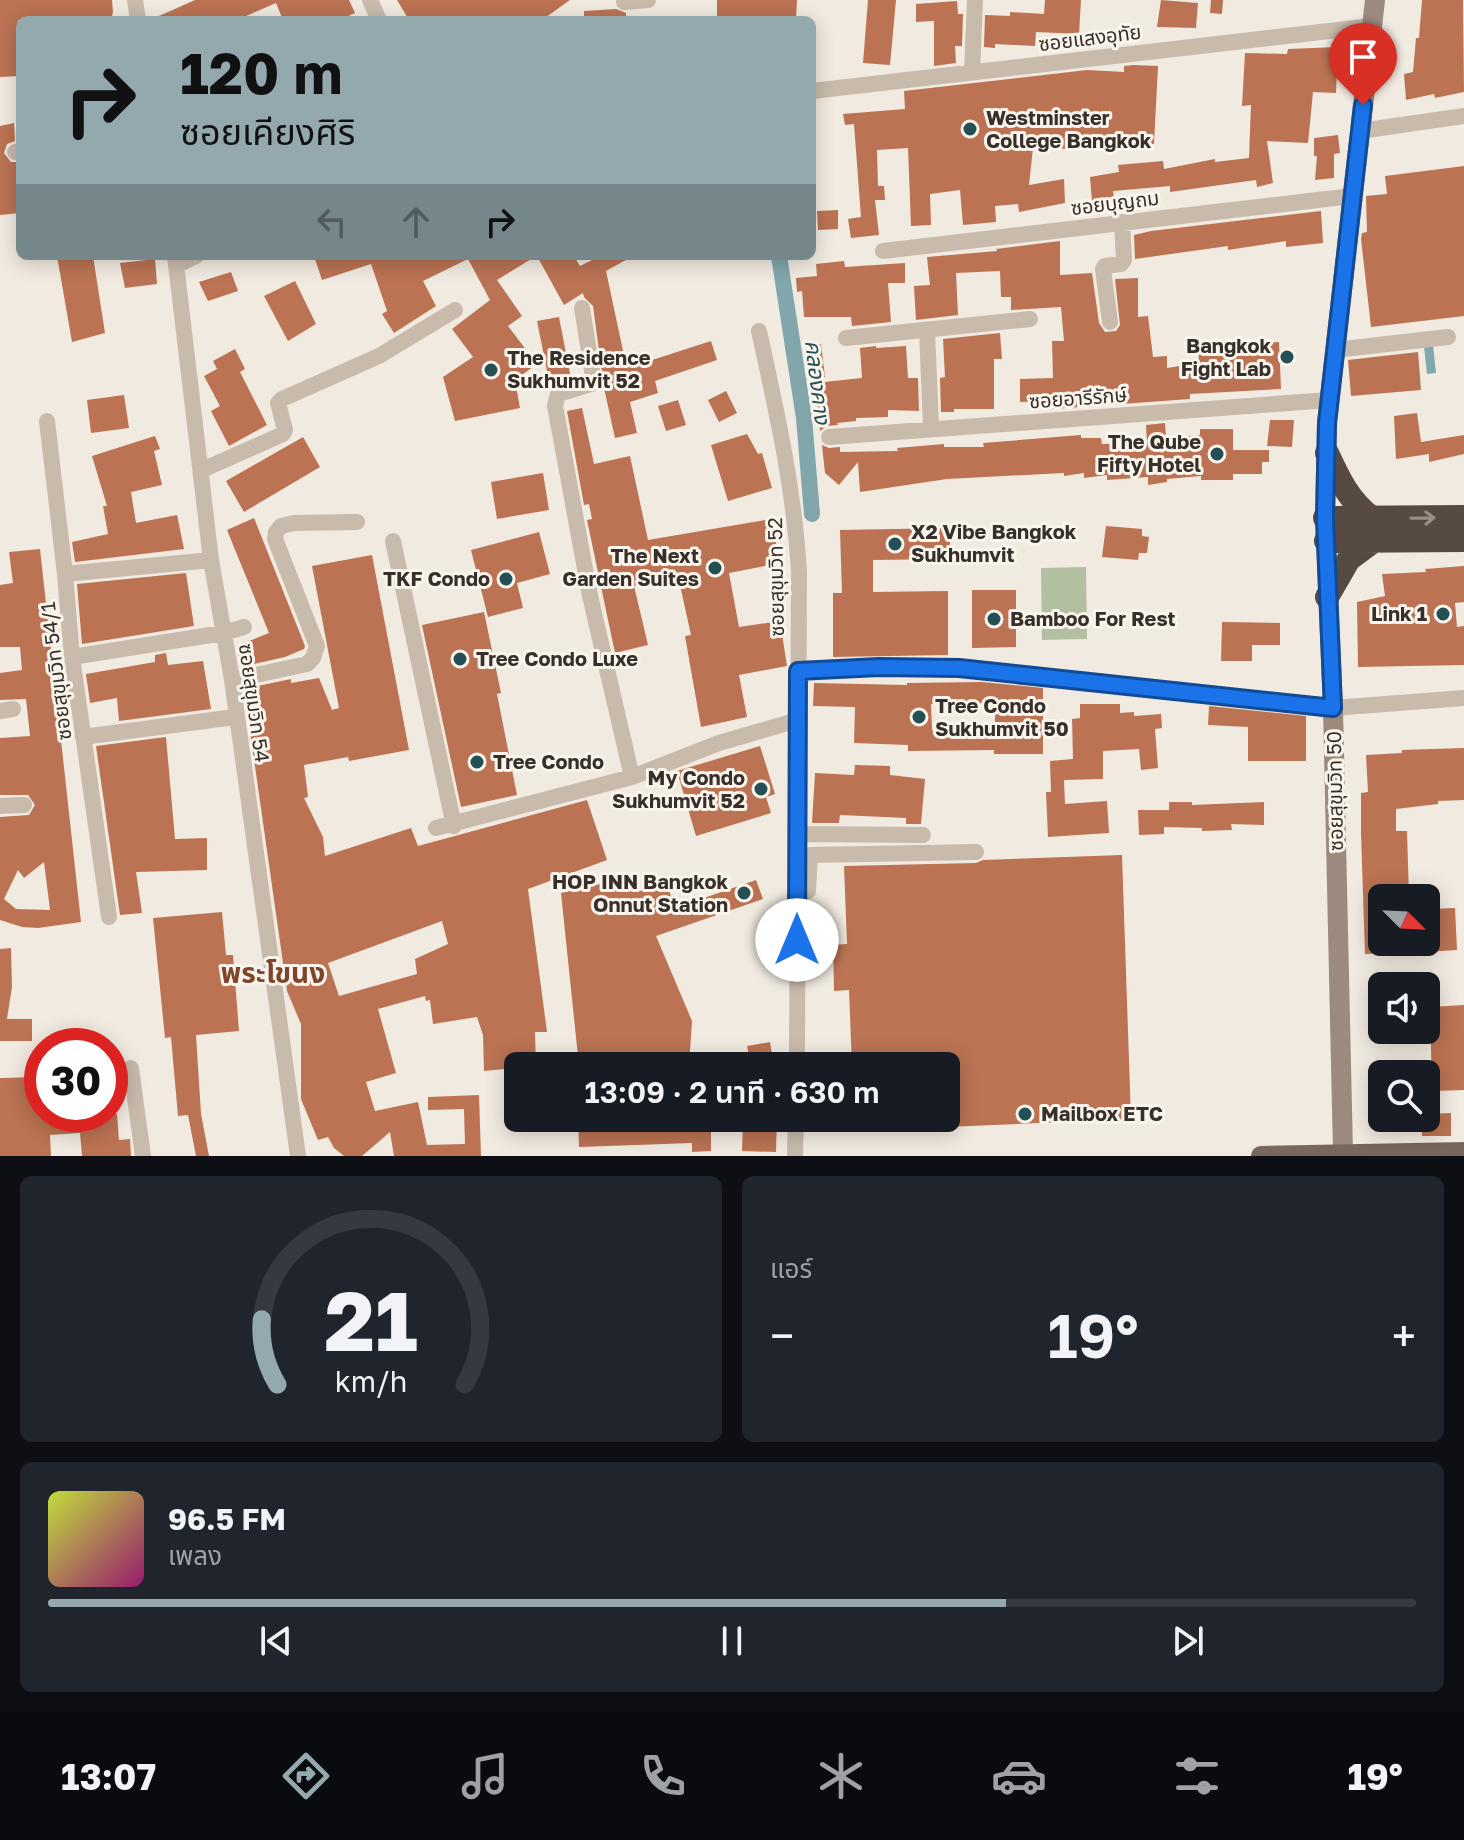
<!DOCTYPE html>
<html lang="th">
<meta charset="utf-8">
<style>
:root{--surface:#171b24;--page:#20242c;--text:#f1f3f6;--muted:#9ea1a6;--line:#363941;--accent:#94a9ae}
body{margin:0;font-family:"Golos Text","Noto Sans Thai",sans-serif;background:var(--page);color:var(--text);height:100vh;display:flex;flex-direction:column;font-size:30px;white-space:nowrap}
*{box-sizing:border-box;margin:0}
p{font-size:26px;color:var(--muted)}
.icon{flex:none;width:44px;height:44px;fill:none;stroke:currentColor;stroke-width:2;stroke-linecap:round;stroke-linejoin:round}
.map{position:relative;height:1156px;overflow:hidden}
.sheet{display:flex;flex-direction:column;gap:20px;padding:20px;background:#0d0f14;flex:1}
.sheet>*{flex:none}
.top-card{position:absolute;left:16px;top:16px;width:800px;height:244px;border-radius:12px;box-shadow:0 4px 20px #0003;background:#94a9ae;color:#111;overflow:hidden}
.needle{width:52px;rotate:114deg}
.controls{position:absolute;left:1368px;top:884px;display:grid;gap:16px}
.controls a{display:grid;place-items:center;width:72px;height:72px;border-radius:12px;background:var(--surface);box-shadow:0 4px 20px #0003;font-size:40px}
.speed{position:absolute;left:24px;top:1028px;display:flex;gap:16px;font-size:40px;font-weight:700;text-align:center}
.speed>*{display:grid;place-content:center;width:104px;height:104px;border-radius:50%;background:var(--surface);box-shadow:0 4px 20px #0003;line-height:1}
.speed .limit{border:12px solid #d22;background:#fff;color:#111}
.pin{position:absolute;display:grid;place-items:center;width:68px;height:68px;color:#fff;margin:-82px -34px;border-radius:50% 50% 50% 0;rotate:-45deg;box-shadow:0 0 8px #0007}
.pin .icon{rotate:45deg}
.me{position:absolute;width:88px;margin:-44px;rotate:0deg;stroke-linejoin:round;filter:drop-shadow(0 0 6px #0008)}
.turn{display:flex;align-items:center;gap:28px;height:168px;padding:0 32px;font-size:36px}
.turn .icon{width:104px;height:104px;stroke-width:2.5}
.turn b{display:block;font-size:56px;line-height:68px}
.lanes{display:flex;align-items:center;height:76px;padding:0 32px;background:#0003;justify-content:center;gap:40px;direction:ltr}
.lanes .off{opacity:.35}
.big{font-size:60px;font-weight:600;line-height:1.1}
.sheet .widget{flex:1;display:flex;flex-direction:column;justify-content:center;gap:12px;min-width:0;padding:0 28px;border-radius:12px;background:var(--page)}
.sheet .dial{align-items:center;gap:0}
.dial svg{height:208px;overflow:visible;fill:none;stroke:var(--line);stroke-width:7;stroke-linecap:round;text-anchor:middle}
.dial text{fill:var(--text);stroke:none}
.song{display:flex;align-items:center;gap:24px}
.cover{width:96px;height:96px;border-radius:12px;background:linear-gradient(135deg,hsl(70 70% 55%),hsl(320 70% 35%))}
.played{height:8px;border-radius:4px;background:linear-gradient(90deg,var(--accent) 70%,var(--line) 70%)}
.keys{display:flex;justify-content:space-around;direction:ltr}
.heat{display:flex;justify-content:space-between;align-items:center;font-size:44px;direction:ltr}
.sheet .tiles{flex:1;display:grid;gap:20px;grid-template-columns:1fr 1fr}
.widget:last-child{grid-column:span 2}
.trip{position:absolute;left:504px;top:1052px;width:456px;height:80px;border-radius:12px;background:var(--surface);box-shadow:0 4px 20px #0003;font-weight:600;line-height:80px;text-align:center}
.dock{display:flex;height:128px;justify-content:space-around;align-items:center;background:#090b0e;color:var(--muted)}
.dock .icon{width:56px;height:56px}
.dock .selected{color:var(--accent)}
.dock b{font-size:36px;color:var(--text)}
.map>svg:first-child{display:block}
.green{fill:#b3bfa1}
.water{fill:#81a7ac}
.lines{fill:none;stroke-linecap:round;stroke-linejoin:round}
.canal{stroke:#81a7ac;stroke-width:16}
.building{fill:#bb7353;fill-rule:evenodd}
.street{stroke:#c8bbac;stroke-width:16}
.secondary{stroke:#9c8a7e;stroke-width:20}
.primary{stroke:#77675d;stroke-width:20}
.highway{stroke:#574a42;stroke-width:24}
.oneway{stroke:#988e86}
.route-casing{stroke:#114b97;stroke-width:20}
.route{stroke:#1a73e8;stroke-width:14}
.poi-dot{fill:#234f55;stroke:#f9f4ec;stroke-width:3}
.labels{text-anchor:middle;stroke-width:6;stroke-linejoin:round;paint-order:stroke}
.street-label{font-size:20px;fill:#372f2a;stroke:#f9f4ec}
.poi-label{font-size:20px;font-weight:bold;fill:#372f2a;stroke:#f9f4ec;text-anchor:start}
.water-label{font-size:22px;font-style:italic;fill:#234f55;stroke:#f9f4ec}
.district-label{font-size:28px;font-weight:bold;fill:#7f442a;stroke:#f9f4ec}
</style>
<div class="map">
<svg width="1464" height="1156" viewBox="0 0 1464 1156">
<rect width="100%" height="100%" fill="#f1eae0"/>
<path class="green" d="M1086,567L1087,639L1042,640L1041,568Z"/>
<path class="water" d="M1433,345L1436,373L1427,374L1424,346Z"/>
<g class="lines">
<path class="canal" d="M779,256L804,418L812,514"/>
</g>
<path class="building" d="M0,0H112L113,12L111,20H18L20,76L0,77Z
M195,0H349L355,13L339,20H283L276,3L237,20H150Z
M397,0H570L542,20H409Z
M717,0H797L796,20H717Z
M868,0H896L890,65L863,63Z
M1045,0H1081L1079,34L1036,32L1035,46L995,44V48L984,47L985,15L1010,16V12L1044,14Z
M1161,0L1198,3L1196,28L1157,27Z
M1211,0H1223L1222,14L1210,13Z
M1422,0H1463L1464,92L1435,98L1434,94L1406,100L1404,74L1413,72L1416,38H1419Z
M957,1L958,14H963L962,46H955L956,63L934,66V21L916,22V4Z
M616,9L626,13V20H584V11Z
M1338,47L1336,93L1313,92L1308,143L1267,141L1273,183L1257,187L1256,180L1170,192V186L1113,191L1114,198L1092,201L1090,177L1119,172L1118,165L1163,161L1164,169L1215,159V162L1249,158L1251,105L1242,106L1245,53L1287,54L1288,49Z
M1134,65L1158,66L1154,144L1108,141V150L1033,148L1029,185L1064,179L1065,203L1019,212L1018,204L995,206L996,222L963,225L960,190L930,194L931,225L911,226L908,148L877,150L878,186H884L885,200H875L879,235L851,238L848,219L861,217L854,124L845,125L843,114L905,109L904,91L1087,70L1124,72V66Z
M14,123L15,141L7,144L4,153L11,162H20V213L0,215V126Z
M1338,135L1340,153L1334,154V178L1315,180L1317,156H1314V138Z
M1464,166V316L1371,327L1361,239L1362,233L1367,232L1366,196L1387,194L1385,176Z
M838,210V229L818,230L817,211Z
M1321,211L1323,243L1286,247V241L1228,250V246L1135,259L1134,235L1151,231Z
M1060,241V275L1092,273L1099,323L1105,332L1116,331L1120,325L1115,279L1138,278V317L1148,316L1153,357L1167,356V368L1199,363L1198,346L1279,342L1281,389L1190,394V399L1053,409V401L1020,402V379L1053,378L1052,341H1064L1061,307L1011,310V297H1001L1000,271L956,273L958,315L916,320L914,286L930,285L927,257L997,251L996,249Z
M57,256H93L105,333L72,342Z
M314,256H536L497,280L522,316L508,326L537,364L515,380L520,408L455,421L443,377L473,357L452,329L490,300L468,259L423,281L436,306L394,333L382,314L387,311L371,264L322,280Z
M537,256H574L580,266L600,256H633L606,271L625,360L646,353L649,361L711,341L717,360L655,381L658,393L630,402L637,433L615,438L604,388L593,306L584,297L583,293L564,305Z
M155,259L157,284L125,288L120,263Z
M844,261L845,267L905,263V283H888L891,322L852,326L851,317H804L802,291L797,292L796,278L817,276L816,264Z
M231,272L238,291L208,301L199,282Z
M295,281L316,324L288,341L264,296Z
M559,317L571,379L550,386L537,321Z
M1000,333L1002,359H994V409H954V412H941L940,378L945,377L943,339Z
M821,344L825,377L809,379L805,346Z
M876,346V348L906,346L908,378H918L919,411L888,410V417L856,418V421L837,423L838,425L827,426L820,431L815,383L862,378L860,348Z
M235,349L245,369L240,372L267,425L229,446L211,411L220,406L204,376L217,369L213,361Z
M1418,352L1421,390L1351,396L1348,360Z
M726,391L737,413L719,422L708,400Z
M124,395L129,428L91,433L87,400Z
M678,400L686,425L666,431L658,406Z
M582,408L594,464L630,456L648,540L771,519L780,563L729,573L739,627L780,621L787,666L739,675L747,717L701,727L685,636L691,635L678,576L634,586L648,645L615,653L587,520L592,519L589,504L584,505L567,411Z
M1417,413L1421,442L1464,435V454L1429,462V454L1396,459L1394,416Z
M1270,420H1294L1292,447L1267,446Z
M1165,423L1166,438L1200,435V429H1233V450H1269V462H1262V474H1233V480H1201V476L1167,479V482L1148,485V477L1107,480V475L1084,478V473L1064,476V473L947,479L860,492L858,462L839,485L825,473L822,445L829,448L840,447V452L898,451L897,448L944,444V447H984L983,443L1081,435V438H1101L1102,444L1147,443L1146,425Z
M747,434L758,454L762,453L772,488L728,501L711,445Z
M155,436L160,449L154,451L162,485L131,492L136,523L177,515L184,549L75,562L72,542L108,534L103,506H107L92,456Z
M303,437L320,467L244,512L226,481Z
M543,473L549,510L497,519L491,482Z
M254,518L305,646L304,649L285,657L241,667L237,646L269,633L227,530Z
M1106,526L1142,529V536L1149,537L1147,553H1139L1138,560L1102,557Z
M950,528V559L873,560V592L948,591V655L833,657V593H842L840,530Z
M539,532L550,574L517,583L523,608L488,617L471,550Z
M40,549L81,922L38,928L22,927L0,920V817L29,815L35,805L28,795H0V738L30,736L26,699L0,700V673L22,670L20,647H0V585L13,583L9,552ZM44,862L50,910L16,909L4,899L18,870L24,878Z
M372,555L409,750L349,761L348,757L304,765L308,797L304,798L323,837L325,856L411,828L418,846L587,800L607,860L528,889L547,1032H535L536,1066L484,1071L483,1035L477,1017L433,1024L430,1000L426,1001L425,996L378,1009L396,1073L366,1082L375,1111L418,1102L427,1145L465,1144L464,1109L428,1110V1097L479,1095L481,1156H394L390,1132L362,1156H344L334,1148L328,1137L318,1140L301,1099V1024L287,991L244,689L291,679V683L319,678L332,710L339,708L312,566ZM442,921L448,944L415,959L417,974L339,996L328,963Z
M1464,566V602L1455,603L1457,627L1464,626V665L1358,667L1357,602L1385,596L1382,574L1426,572L1425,569Z
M186,573L194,626L82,644L77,584Z
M972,590H1016V647L972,648Z
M484,612L501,693L497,694L517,795L461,807L422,625Z
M1222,622L1280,623V645H1252V661H1221Z
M166,653L168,665L203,661L211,709L119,721L117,698L90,703L86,674L155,662V655Z
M982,682L1043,688V754H994V750L908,751V745L854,743L855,707L813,706L814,683L907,685V683ZM995,703V729L932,730L931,704Z
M1080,704H1120V713L1134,712V716L1161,714L1162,728L1155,729L1158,768L1141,770L1139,749L1103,751V779L1064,780L1065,804L1107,801L1109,833L1048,837L1046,792H1051L1050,761L1073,759L1072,719L1080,718Z
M1209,706L1306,716V761H1248V727L1208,725Z
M166,737L175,839L207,838V870L136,872L142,913L120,915L96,746Z
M760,746L775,794L766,797L771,813L696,836L677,771Z
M1464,748V800L1438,801V804L1396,809V831H1407L1409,898H1382V942H1418L1419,952L1365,954L1361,833V793L1368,792L1366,755L1402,753V750Z
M855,765L890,766V775L925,779L921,824H906V818L840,815L839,823H812L815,773L854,775Z
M1169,802H1192V805L1264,802V825L1231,824L1232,830L1202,831V828L1164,827V834L1139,835L1138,810H1169Z
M1122,855L1131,1119L946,1127V1066H852L849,990L834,991L833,945L847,944L844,866L976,863L983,860Z
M630,877L637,892L666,882L675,908L756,880L763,899L656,936L692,1021L689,1066H579L561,893Z
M1455,908L1457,950L1426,952V909Z
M222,912L226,955H233L239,1031L196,1035L201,1114L209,1156H196L188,1115L178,1116L171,1037L165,1038L153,918Z
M11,948L12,987L7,1019H32V1041H0V949Z
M1464,1005V1090L1432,1091L1430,1007Z
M770,1042L774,1066H751L747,1046Z
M38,1077V1114H117L119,1140L130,1139L131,1156H82L80,1133L50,1135L51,1156H0V1078Z
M1451,1113V1136H1422L1421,1118H1426V1114Z
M578,1118H711V1151L692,1152V1143L579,1147Z
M743,1118H777L776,1152L742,1151Z
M853,1118H910V1128L854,1130Z"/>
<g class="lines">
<path class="street" d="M135,0L138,20
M370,0L379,20
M624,2L648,0
M972,72L975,1
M812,91L1372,26
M1360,131L1464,116
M15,152L20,151
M883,251L1352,196
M175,256L211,560L232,680L298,1156
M177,265L196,256
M582,308L594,383L558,394L555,406L590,596L632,777
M1110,322L1103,269L1105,266L1121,264L1124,260L1122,222
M927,330L931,428
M759,331C777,413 794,488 799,572L797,1066
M846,338L1030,319
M1335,350L1448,337
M47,421L65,574L72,657L109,917
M829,437L1329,400
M202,470L283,434L285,430L278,403L282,399L379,356L455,310
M393,541L454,826
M65,574L211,560
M72,657L223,633L244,627
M798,671L879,667L959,668L1333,708L1464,698
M232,680L307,664L313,658L317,646L275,539L276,532L281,526L294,523L357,522
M0,711L13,709
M83,737L235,717
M0,806L24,805
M436,828L632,777L719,743L798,720
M797,834L923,835
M808,891L810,855L976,852
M131,1068L143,1156
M795,1156L796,1118"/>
<path class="secondary" d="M1343,1153L1333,708L1325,518L1327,423L1375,0"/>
<path class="primary" d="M1261,1156L1464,1152"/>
<path class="highway" d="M1327,453C1339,479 1349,501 1372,518
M1325,518L1464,517
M1326,541L1464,540
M1327,597L1349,559L1372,542"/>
</g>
<defs><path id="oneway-shaft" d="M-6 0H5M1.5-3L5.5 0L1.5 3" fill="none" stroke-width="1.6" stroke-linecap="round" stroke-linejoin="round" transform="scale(2)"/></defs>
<use class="oneway" href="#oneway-shaft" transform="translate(1423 518) rotate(-1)"/>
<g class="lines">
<defs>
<path id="route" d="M797,940L798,671L879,667L959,668L1333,708L1325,518L1327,423L1363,105"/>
</defs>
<use href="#route" class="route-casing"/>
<use href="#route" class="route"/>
</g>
<g class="poi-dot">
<circle cx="970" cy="129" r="8"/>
<circle cx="1287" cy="357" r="8"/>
<circle cx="491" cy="370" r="8"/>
<circle cx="1217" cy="454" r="8"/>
<circle cx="895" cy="544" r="8"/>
<circle cx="715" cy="568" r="8"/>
<circle cx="506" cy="579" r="8"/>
<circle cx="1443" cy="614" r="8"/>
<circle cx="994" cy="619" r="8"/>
<circle cx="460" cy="659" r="8"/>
<circle cx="919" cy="717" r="8"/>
<circle cx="477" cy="762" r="8"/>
<circle cx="761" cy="789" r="8"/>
<circle cx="744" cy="893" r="8"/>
<circle cx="1025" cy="1114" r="8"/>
</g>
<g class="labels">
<g class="street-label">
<text transform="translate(1090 38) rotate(-7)" y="7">ซอยแสงอุทัย</text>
<text transform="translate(1115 203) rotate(-7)" y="7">ซอยบุญถม</text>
<text transform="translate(1078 398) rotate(-4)" y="7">ซอยอารีรักษ์</text>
<text transform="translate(776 577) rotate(-91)" y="7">ซอยสุขุมวิท 52</text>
<text transform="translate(56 671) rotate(-97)" y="7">ซอยสุขุมวิท 54/1</text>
<text transform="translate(254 703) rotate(82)" y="7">ซอยสุขุมวิท 54</text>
<text transform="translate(1335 791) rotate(-91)" y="7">ซอยสุขุมวิท 50</text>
</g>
<g class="poi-label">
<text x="986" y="125">Westminster<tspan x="986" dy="23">College Bangkok</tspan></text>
<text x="1271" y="353" text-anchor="end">Bangkok<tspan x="1271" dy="23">Fight Lab</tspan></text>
<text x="507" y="365">The Residence<tspan x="507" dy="23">Sukhumvit 52</tspan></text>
<text x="1201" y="449" text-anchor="end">The Qube<tspan x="1201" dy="23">Fifty Hotel</tspan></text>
<text x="911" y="539">X2 Vibe Bangkok<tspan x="911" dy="23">Sukhumvit</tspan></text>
<text x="699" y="563" text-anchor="end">The Next<tspan x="699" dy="23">Garden Suites</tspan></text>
<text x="490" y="586" text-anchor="end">TKF Condo</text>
<text x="1427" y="621" text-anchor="end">Link 1</text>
<text x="1010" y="626">Bamboo For Rest</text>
<text x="476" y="666">Tree Condo Luxe</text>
<text x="935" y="713">Tree Condo<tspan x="935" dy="23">Sukhumvit 50</tspan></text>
<text x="493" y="769">Tree Condo</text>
<text x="745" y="785" text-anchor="end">My Condo<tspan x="745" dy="23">Sukhumvit 52</tspan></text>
<text x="728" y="889" text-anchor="end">HOP INN Bangkok<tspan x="728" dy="23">Onnut Station</tspan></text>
<text x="1041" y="1121">Mailbox ETC</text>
</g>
<g class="water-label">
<text transform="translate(818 382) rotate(83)" y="8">คลองคาง</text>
</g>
<g class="district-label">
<text x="273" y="983">พระโขนง</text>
</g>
</g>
</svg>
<div class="controls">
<a><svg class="needle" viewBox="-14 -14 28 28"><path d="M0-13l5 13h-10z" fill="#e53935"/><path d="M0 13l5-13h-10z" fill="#9ea1a6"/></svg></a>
<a><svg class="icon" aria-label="sound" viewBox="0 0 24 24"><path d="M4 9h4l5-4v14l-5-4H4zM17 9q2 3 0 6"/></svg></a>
<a><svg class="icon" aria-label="search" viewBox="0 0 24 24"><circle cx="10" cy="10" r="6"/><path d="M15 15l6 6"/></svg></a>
</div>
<div class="speed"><div class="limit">30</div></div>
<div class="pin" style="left:1363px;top:105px;background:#d93025"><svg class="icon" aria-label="arrive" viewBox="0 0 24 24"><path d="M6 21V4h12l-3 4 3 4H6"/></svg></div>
<svg class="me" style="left:797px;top:940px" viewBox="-20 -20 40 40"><circle r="19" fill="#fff"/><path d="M0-13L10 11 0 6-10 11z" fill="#1a73e8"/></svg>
<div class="trip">13:09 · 2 นาที · 630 m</div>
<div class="top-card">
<div class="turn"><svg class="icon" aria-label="right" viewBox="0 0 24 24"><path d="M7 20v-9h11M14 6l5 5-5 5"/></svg><div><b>120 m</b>ซอยเคียงศิริ</div></div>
<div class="lanes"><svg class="icon off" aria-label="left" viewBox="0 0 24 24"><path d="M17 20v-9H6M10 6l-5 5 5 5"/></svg><svg class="icon off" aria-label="ahead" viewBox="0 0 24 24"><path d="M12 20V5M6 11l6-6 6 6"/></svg><svg class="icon" aria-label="right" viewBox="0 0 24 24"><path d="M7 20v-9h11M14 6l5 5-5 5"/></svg></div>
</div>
</div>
<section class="sheet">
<div class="tiles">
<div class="widget dial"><svg viewBox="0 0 100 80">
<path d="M14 69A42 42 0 1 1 86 69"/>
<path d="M14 69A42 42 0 0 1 8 44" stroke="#94a9ae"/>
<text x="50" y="56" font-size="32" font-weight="700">21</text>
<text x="50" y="72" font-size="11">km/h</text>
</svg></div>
<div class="widget"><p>แอร์</p>
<div class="heat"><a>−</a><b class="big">19°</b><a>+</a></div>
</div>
<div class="widget">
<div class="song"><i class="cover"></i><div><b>96.5 FM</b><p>เพลง</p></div></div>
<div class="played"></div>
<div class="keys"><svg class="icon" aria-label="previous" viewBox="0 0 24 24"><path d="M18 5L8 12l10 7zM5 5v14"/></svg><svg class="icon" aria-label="pause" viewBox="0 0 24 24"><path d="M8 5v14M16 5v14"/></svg><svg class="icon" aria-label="next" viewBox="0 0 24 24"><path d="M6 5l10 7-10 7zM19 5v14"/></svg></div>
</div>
</div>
</section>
<nav class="dock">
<b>13:07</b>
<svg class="icon selected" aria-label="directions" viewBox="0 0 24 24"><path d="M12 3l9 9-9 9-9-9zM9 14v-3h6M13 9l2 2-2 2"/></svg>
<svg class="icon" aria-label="music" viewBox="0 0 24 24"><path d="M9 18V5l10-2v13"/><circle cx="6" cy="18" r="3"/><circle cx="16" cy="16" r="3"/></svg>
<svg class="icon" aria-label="phone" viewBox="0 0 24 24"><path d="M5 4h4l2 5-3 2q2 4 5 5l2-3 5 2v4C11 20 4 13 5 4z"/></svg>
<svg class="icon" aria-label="climate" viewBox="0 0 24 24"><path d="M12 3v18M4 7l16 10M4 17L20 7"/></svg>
<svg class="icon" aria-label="car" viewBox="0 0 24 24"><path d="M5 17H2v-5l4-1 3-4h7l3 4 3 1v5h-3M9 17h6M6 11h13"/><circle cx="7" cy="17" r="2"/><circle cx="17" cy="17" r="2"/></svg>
<svg class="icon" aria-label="filters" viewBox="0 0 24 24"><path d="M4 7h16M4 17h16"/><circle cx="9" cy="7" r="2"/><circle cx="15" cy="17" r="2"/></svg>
<b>19°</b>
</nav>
